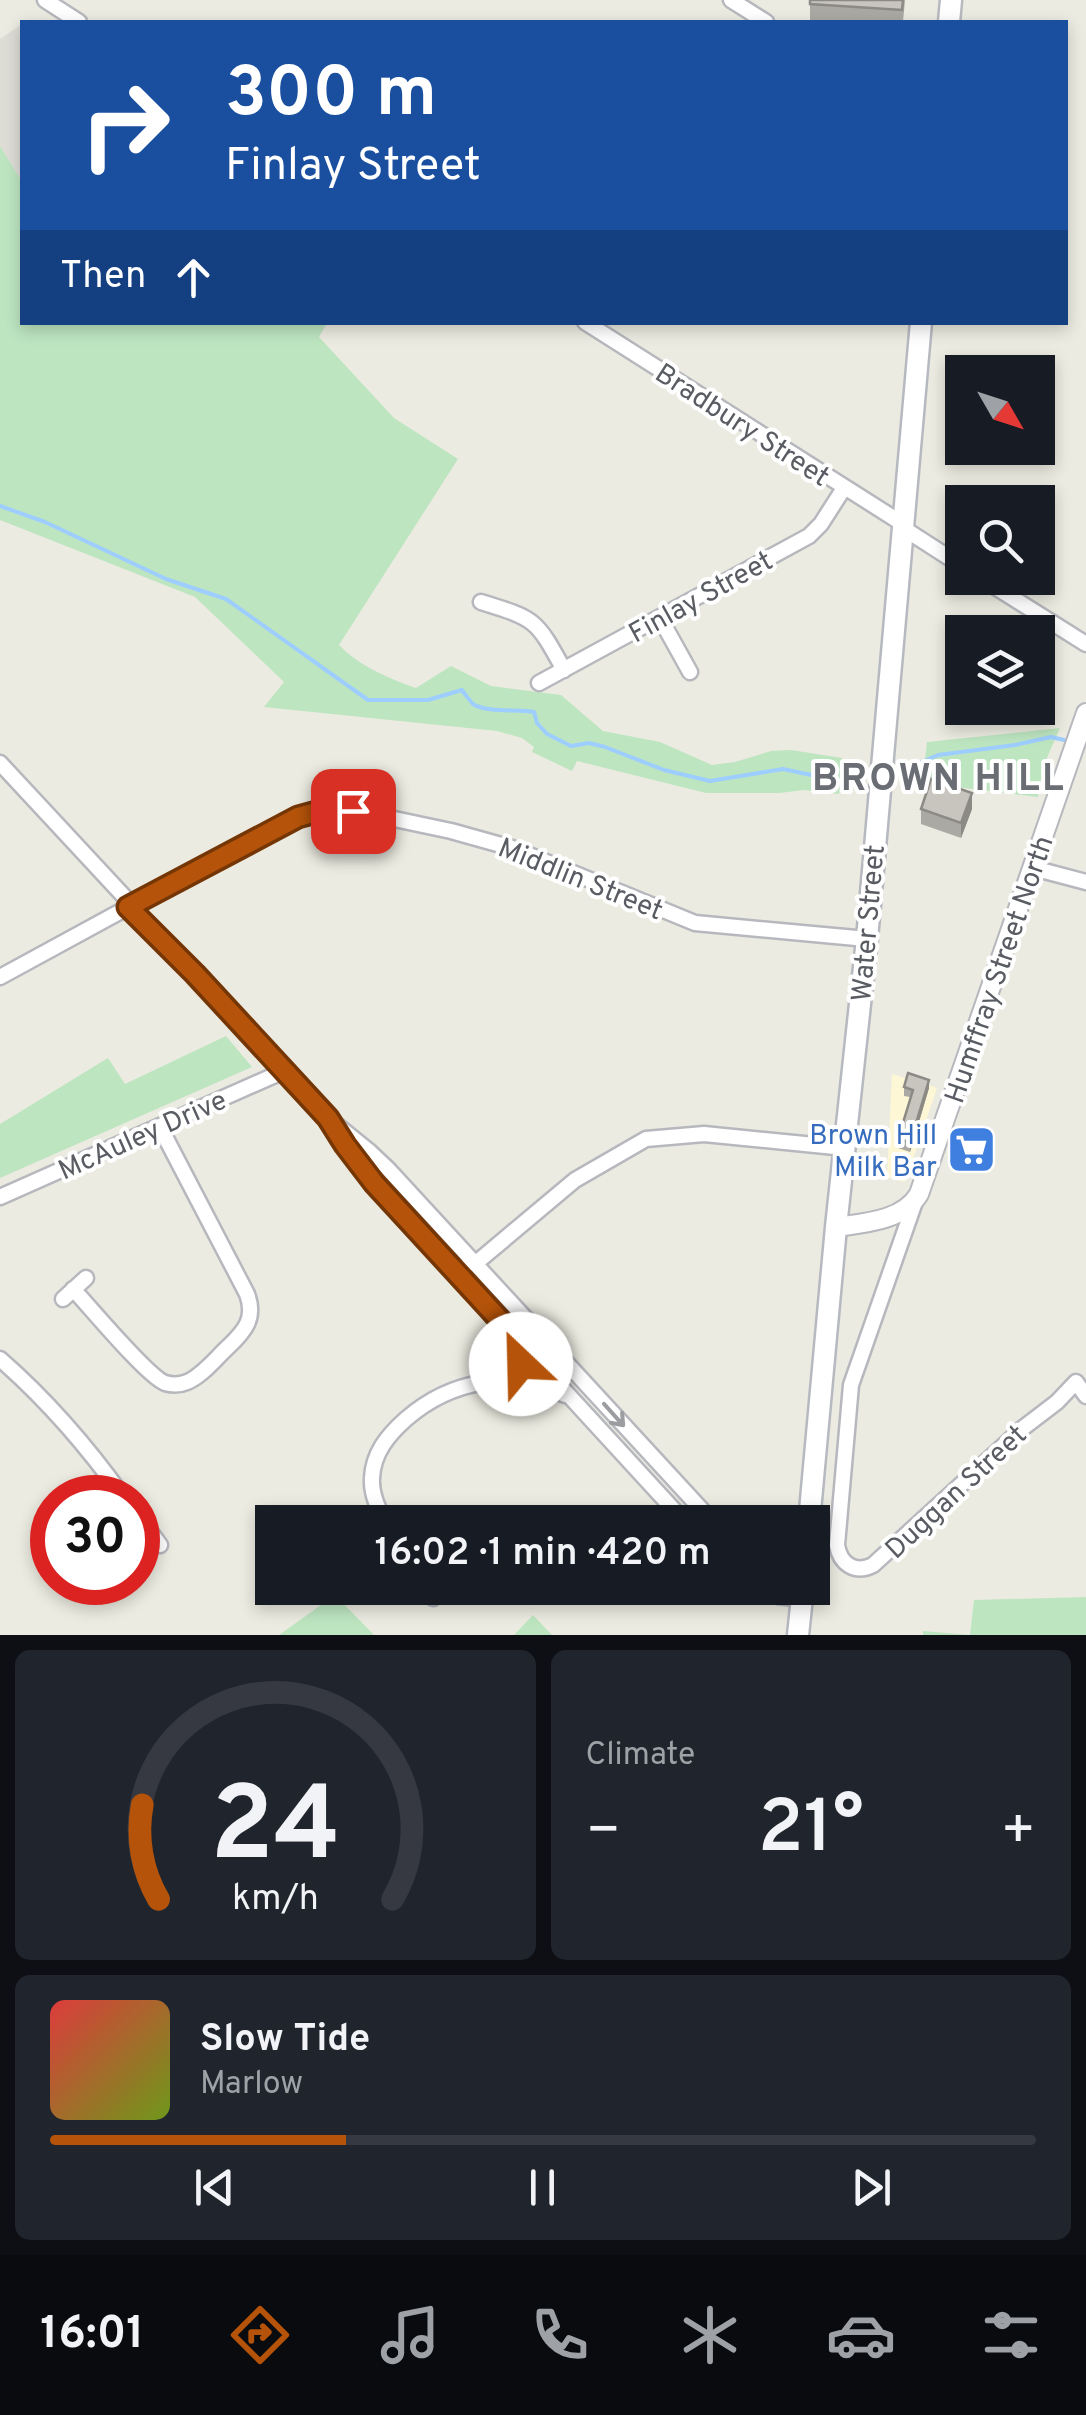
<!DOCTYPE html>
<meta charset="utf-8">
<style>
:root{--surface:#171b24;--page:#20242c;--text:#f1f3f6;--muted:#9ea1a6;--line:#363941;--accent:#b45309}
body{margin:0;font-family:Overpass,sans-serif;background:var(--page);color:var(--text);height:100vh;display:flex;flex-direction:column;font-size:38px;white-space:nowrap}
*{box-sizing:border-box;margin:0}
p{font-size:32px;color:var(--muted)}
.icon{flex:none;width:55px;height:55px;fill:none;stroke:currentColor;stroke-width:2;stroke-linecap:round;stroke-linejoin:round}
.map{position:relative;height:1635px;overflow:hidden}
.details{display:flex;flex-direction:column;gap:15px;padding:15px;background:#0d0f14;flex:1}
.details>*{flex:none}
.guide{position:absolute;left:20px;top:20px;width:1048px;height:305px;border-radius:0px;box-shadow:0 5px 15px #0003;background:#1a4fa0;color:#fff;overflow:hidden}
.needle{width:65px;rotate:129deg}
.tools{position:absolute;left:945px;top:355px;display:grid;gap:20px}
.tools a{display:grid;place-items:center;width:110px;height:110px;border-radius:0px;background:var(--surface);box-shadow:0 5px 15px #0003;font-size:50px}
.speed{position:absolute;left:30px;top:1475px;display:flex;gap:20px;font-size:50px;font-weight:700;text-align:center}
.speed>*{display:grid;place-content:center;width:130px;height:130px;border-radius:50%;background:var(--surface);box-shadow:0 5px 15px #0003;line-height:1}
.speed .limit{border:15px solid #d22;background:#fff;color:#111}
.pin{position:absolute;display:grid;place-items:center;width:85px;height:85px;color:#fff;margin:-42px;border-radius:20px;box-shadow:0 5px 15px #0006}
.me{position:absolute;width:110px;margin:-55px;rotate:336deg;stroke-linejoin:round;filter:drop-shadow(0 0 8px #0008)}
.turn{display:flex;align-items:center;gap:35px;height:210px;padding:0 40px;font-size:45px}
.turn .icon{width:130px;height:130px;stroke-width:2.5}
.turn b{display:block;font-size:70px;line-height:85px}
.then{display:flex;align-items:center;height:95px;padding:0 40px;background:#0003;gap:20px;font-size:38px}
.big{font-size:75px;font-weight:600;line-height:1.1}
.details .widget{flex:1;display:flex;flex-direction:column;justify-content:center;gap:15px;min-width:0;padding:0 35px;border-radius:15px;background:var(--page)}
.details .dial{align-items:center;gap:0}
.dial svg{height:260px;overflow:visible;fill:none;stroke:var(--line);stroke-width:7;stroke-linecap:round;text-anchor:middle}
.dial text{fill:var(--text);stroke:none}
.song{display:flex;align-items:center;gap:30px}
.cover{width:120px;height:120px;border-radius:15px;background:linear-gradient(135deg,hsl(0 70% 55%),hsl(80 70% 35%))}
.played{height:10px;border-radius:5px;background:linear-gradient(90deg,var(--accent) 30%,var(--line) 30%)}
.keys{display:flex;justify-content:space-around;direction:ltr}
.heat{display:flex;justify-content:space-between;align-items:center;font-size:55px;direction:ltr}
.details .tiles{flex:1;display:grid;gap:15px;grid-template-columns:1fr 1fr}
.widget:last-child{grid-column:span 2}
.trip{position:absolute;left:255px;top:1505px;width:575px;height:100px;border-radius:0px;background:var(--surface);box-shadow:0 5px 15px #0003;font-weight:600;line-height:100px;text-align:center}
.tabs{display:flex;height:160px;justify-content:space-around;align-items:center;background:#090b0e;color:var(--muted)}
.tabs .icon{width:70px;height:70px}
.tabs .active{color:var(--accent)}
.tabs b{font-size:45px;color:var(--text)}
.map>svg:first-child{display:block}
.commercial{fill:#fef7d5}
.industrial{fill:#dddcd5}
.green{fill:#bde5c0}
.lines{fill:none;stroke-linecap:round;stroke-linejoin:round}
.stream{stroke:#9ecdff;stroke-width:4}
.minor-casing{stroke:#b6b8be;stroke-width:19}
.tertiary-casing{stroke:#b6b8be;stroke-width:22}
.secondary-casing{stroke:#b7b9c0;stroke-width:25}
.minor{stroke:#fff;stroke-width:14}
.tertiary{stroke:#fff;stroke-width:18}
.secondary{stroke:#fff;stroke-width:20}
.wall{fill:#aba9a3}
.shaded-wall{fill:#8b8a85}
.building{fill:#c7c5be;stroke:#8b8a85;stroke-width:2.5}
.oneway{stroke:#9b9da1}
.route-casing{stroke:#753606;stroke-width:25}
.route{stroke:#b45309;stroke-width:18}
.labels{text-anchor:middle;stroke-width:8;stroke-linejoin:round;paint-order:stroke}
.street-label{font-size:28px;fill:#595c62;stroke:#fff}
.shop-label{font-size:28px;fill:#366cbe;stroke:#fff;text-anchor:end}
.district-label{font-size:38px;font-weight:bold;letter-spacing:2.5px;fill:#6a6e74;stroke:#fff}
</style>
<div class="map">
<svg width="1086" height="1635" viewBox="0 0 1086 1635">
<rect width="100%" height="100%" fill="#ecebe1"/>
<path class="commercial" d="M892,1074L937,1088L905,1182L887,1177Z"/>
<path class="industrial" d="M22,24V182L0,146V39Z"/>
<path class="green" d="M0,146L22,182V322L327,323L319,337L394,418L458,459L339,645C359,666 390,679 416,688L451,666L491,686L561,695L603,731L660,742L712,765L735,762L771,751L791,750L842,758L839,794L803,790L780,793H706L577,761L572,771L532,752L534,747L522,738L497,731L264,707L284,682L195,597L0,520Z
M1060,728L1043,767L1038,797L931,784L922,785L927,742Z
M226,1036L252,1067L0,1178V1124L108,1058L125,1084Z
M335,1595L374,1635H279Z
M1086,1597V1635H923V1631L970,1635L974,1600Z
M533,1615L552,1635H514Z"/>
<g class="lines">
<path class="stream" d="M0,506L45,522L166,579L226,599L368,700H428L462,690C463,692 472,703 473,704C487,713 517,709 534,712L537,723L547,734L571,746L589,743L605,747L664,770L710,781L783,769L849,783L853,782
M894,774L938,755L1015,745L1051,737L1064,740"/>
<defs>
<path id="minor" d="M45,0L79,22
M731,0L766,22
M585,322L903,524
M903,528L962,566
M981,578L1086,644
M481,602C536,619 536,619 564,670
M660,618L690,672
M539,683L809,536L821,524L844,488
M0,763L132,905
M1033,868L1086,882
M128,907L195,974L328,1118L370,1152L388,1169L713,1522
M0,977L281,824L320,811L366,813L451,831L512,848L695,923L867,939
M334,1127L345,1145L374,1183L685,1522
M0,1197L284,1071
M916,1199L851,1385L837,1545C840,1564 855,1574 873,1565L1023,1428L1057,1402L1076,1382L1086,1396
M468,1263H476L575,1180L646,1139L704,1134L845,1148
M73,1289C90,1307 147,1376 165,1383C172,1385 180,1385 187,1382C202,1376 216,1358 228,1347C245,1331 256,1318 247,1294L160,1127
M63,1299L86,1278
M0,1359C48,1401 87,1446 124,1498
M498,1380C516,1375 526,1363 522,1344
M138,1515L160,1545
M385,1522C378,1508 371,1494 372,1478C373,1453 388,1435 406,1419C451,1380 511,1369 565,1395
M422,1588L433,1598
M753,1588L778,1596L802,1599"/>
<path id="tertiary" d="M836,1227C864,1223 903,1221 919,1194L1086,713"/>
<path id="secondary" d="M949,22L951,0
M809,1522L836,1227L867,939L921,322
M798,1635L803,1588"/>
</defs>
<use href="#minor" class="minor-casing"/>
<use href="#tertiary" class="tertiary-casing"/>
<use href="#secondary" class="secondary-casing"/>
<use href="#minor" class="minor"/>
<use href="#tertiary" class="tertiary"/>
<use href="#secondary" class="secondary"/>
</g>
<path class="wall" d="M810,0H905L903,22H810Z
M921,809H972L961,838L921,824Z
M904,1087L929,1088L910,1152L898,1148V1139L910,1097L904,1096Z"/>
<path class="shaded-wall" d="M972,793V809L961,838V823Z
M929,1080V1088L910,1152V1143Z"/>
<path class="building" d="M810,0H903L902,10L810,4Z
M931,779L972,793L961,823L921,809Z
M908,1073L929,1080L910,1143L898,1139L913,1090L904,1087Z"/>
<defs><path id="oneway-shaft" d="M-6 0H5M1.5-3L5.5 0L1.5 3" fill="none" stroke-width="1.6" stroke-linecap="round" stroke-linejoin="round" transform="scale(2.5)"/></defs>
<use class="oneway" href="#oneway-shaft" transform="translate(614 1415) rotate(48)"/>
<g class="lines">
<defs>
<path id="route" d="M353,811H320L298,817L128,907L195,974L328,1118L345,1145L374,1183L522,1344L524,1353L521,1364"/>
</defs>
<use href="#route" class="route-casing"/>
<use href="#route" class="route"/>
</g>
<defs>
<symbol id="supermarket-square" viewBox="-11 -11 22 22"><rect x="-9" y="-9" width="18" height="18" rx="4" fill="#3f7fe0" stroke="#fff"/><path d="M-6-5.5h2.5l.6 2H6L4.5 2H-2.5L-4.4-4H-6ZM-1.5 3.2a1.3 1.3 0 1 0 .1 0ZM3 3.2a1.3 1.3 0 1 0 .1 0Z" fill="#fff"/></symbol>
</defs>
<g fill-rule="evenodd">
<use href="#supermarket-square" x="944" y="1122" width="55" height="55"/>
</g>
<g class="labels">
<g class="street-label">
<text transform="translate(743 424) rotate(33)" y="10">Bradbury Street</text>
<text transform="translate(700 596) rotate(-29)" y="10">Finlay Street</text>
<text transform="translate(581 878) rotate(22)" y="10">Middlin Street</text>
<text transform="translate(867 923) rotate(-85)" y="10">Water Street</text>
<text transform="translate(998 969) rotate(-71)" y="10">Humffray Street North</text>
<text transform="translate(142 1134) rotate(-24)" y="10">McAuley Drive</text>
<text transform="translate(955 1491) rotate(-43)" y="10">Duggan Street</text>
</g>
<g class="shop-label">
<text x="937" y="1144">Brown Hill<tspan x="937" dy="32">Milk Bar</tspan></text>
</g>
<g class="district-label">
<text x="939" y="790">BROWN HILL</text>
</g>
</g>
</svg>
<div class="tools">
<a><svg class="needle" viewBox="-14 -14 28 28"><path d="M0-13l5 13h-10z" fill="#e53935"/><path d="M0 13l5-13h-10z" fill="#9ea1a6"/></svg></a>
<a><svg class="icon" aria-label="search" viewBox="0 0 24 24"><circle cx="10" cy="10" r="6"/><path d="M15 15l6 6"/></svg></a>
<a><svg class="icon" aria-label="layers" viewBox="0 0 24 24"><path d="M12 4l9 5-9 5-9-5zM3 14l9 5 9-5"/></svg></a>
</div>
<div class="speed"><div class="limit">30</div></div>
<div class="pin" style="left:353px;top:811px;background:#d93025"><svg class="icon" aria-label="arrive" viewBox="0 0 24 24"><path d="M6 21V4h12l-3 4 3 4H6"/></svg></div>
<svg class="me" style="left:521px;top:1364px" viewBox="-20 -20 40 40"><circle r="19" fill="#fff"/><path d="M0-13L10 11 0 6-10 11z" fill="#b45309"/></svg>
<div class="trip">16:02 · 1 min · 420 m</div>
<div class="guide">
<div class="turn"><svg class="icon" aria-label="right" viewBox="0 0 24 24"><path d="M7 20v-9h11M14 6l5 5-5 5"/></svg><div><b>300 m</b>Finlay Street</div></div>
<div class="then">Then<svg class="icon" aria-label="ahead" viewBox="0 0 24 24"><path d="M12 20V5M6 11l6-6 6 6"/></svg></div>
</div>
</div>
<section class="details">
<div class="tiles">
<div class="widget dial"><svg viewBox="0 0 100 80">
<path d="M14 69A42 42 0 1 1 86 69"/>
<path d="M14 69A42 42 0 0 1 9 40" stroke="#b45309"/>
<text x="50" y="56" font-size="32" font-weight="700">24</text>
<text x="50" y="72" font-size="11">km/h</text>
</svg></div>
<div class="widget"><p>Climate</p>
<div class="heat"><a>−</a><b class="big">21°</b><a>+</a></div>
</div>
<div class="widget">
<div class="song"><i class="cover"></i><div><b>Slow Tide</b><p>Marlow</p></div></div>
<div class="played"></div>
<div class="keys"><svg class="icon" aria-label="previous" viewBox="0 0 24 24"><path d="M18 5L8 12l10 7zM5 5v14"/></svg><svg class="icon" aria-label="pause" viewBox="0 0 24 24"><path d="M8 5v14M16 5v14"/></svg><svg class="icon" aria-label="next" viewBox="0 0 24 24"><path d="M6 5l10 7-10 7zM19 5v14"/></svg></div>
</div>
</div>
</section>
<nav class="tabs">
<b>16:01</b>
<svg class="icon active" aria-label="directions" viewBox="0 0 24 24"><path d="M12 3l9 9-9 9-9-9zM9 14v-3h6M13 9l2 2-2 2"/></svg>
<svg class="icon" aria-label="music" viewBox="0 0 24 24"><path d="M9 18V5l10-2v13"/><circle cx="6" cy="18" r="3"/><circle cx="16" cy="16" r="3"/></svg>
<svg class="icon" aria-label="phone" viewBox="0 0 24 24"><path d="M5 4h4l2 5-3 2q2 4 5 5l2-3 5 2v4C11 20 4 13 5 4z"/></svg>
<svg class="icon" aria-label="climate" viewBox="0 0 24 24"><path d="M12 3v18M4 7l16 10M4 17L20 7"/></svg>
<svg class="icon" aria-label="car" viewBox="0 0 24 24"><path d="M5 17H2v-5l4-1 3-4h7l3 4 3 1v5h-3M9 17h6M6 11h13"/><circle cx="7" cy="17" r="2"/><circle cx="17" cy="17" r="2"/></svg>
<svg class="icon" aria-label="filters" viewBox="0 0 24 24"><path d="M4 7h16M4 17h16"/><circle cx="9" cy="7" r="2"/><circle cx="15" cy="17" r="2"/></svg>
</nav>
